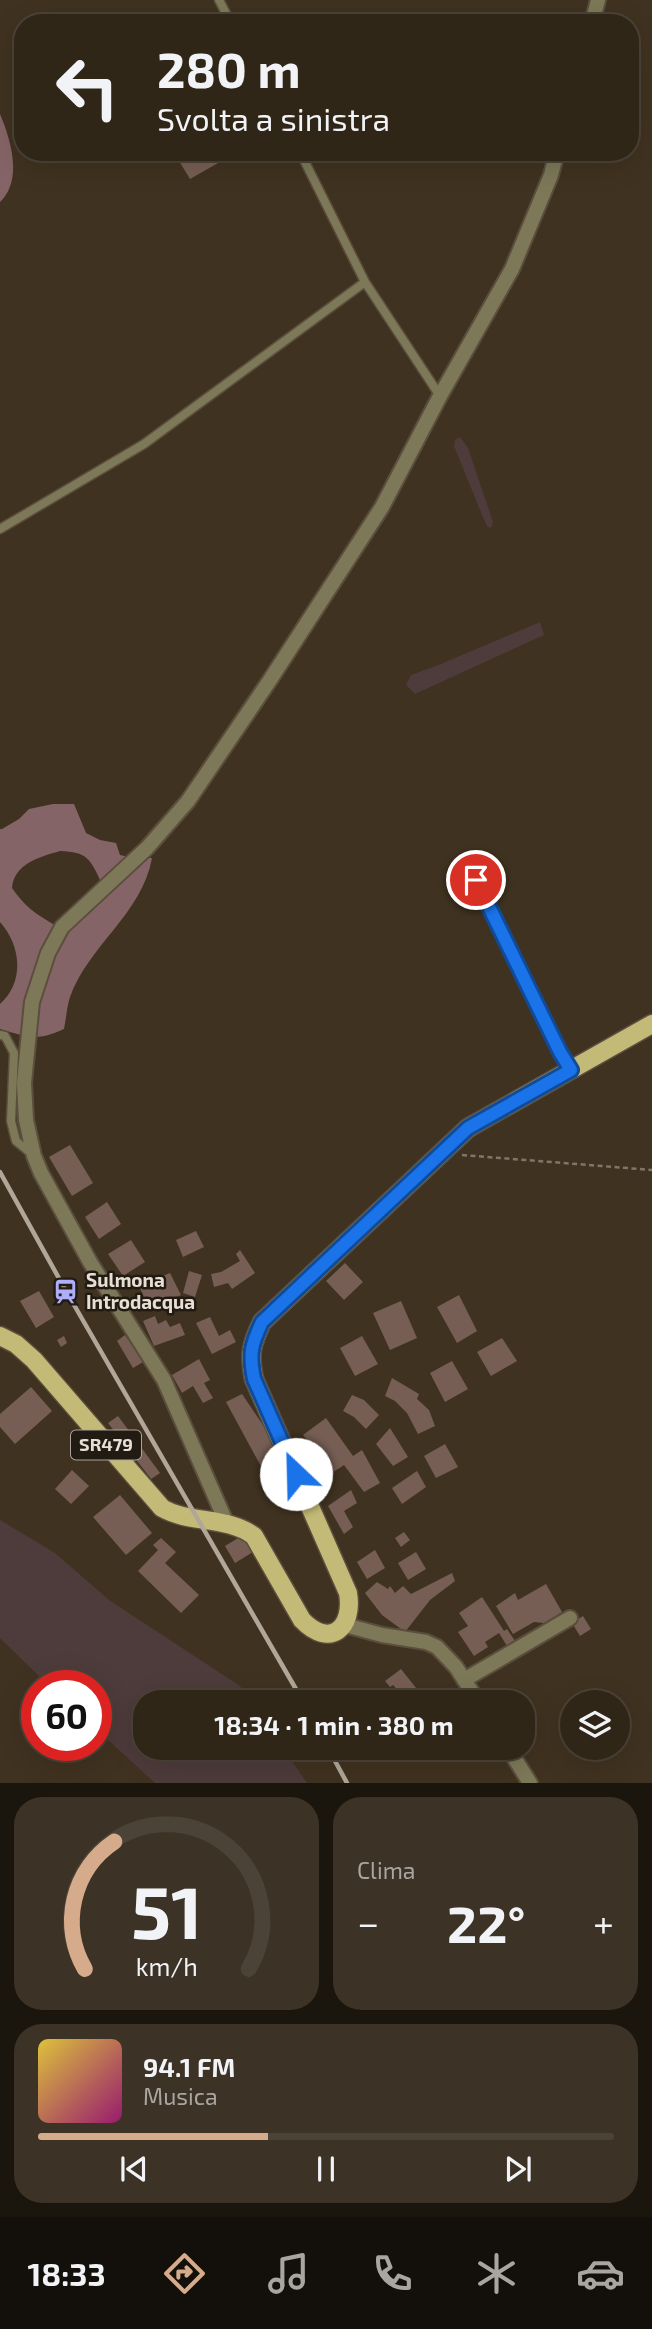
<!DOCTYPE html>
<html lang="it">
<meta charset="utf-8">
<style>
:root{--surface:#302618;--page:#3c3225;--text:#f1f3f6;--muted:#a8a5a2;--line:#4b4337;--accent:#d6ab8b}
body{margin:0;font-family:"Exo 2",sans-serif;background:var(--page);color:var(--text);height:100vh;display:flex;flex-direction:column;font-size:26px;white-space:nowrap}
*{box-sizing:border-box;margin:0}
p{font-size:23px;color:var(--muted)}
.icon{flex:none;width:38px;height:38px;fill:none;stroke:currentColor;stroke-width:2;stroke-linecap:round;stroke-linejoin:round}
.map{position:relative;height:1783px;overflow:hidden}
.details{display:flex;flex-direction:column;gap:14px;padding:14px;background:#1a150d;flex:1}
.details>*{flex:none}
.banner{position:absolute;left:14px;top:14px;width:625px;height:147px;border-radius:28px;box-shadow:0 7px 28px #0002,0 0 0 2px var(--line);background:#302618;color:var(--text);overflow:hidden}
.controls{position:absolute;left:560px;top:1690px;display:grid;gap:14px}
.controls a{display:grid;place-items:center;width:70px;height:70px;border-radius:50%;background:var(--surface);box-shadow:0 7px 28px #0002,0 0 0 2px var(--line);font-size:35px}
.speed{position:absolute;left:21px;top:1670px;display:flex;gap:14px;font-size:35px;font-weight:700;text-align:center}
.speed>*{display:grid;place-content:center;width:91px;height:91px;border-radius:50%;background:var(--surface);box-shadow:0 7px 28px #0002,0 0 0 2px var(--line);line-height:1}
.speed .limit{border:10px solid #d22;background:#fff;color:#111}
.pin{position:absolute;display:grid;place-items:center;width:60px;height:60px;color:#fff;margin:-30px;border:4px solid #fff;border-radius:50%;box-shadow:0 2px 7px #0007}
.me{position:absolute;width:77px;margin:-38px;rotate:336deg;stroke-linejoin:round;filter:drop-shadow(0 0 5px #0008)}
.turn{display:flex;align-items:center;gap:24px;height:147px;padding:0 28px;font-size:32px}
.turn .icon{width:91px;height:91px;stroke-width:2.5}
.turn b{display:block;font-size:49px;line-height:60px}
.big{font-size:52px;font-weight:700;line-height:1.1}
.details .widget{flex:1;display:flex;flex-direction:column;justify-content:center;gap:10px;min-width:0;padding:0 24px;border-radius:28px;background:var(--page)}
.details .dial{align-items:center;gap:0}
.dial svg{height:182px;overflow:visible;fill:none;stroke:var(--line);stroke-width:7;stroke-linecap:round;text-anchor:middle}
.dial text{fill:var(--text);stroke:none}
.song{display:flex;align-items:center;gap:21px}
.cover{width:84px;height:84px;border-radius:10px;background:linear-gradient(135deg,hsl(50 70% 55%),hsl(320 70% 35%))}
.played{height:7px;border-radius:4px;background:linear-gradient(90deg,var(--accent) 40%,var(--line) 40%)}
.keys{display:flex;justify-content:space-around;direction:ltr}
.heat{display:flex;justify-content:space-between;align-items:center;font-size:38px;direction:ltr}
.details .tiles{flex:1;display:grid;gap:14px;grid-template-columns:1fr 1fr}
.widget:last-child{grid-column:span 2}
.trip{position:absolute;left:133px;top:1690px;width:402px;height:70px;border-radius:28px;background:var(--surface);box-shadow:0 7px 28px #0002,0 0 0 2px var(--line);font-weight:700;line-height:70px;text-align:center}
.tabs{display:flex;height:112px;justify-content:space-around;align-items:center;background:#130f0a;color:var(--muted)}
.tabs .icon{width:49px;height:49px}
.tabs .active{color:var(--accent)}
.tabs b{font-size:32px;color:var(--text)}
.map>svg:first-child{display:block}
.green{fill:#4e3b3c}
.forest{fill:#856467;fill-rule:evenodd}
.building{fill:#765e54}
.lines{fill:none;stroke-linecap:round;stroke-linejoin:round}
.service-casing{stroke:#5b4e3d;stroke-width:11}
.minor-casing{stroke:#5b4e3d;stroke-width:18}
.primary-casing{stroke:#5b4e3d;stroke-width:21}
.path{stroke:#817565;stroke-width:2.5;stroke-dasharray:5 3.5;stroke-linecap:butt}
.service{stroke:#7c7858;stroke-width:8}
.minor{stroke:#7c7858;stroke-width:14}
.primary{stroke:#c3ba77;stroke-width:18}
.rail{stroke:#b1a799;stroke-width:4.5}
.route-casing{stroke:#114b97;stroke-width:18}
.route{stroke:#1a73e8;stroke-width:12}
.labels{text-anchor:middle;stroke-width:5;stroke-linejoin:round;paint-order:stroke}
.shield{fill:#211b13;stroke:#aca49a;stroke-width:2}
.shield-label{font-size:18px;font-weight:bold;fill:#e8dfd4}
.poi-label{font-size:19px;font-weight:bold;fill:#e8dfd4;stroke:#211b13;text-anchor:start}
</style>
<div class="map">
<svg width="652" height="1783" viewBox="0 0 652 1783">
<rect width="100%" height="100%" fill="#403220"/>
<path class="green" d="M460,437L468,448L493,522L491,528L487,526L482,515L454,446L455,440Z
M540,622L544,635L415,694L406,685L411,675L436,666Z
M0,1520L55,1553L109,1600L240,1686L251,1703H145V1748H283L307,1783H155L96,1729V1685H48L0,1638Z"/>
<path class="forest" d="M0,114C11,140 23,180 0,202Z
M53,804H74L86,833L100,840L116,843L120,855L129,857L152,858C142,914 88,946 70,997C67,1006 66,1019 64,1029C35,1042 29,1037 0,1029V1004C25,982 21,945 0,922V829H2L19,819L29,809ZM60,851C87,852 90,858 101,882L56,926C34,912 28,910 12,888C14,864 39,857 60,851Z"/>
<path class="building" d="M182,152H223L227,158L190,179L176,156Z
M435,152H455L440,161Z
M70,1145L93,1183L72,1196L49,1157Z
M107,1202L121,1224L99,1239L85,1217Z
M196,1231L204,1247L183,1257L176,1240Z
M131,1240L145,1262L123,1276L108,1254Z
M240,1250L255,1273L232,1289L228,1283L214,1287L211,1274L221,1272L240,1261L236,1254Z
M345,1263L363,1282L344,1300L326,1281Z
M189,1271L202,1275L195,1297L183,1293Z
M170,1273L181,1295L149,1308L139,1286Z
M39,1291L54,1317L36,1328L20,1301Z
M459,1295L477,1331L457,1343L437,1307Z
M401,1301L417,1338L390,1350L373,1313Z
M155,1316L158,1324L166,1320L170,1327L180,1323L185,1335L154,1346L143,1321Z
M210,1317L219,1336L230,1330L236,1342L212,1354L196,1323Z
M125,1335L143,1362L133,1368L117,1341Z
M64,1336L67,1343L61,1347L57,1340Z
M362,1336L378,1364L355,1376L340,1348Z
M502,1338L517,1361L491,1376L477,1352Z
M199,1359L210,1380L204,1383L213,1398L203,1403L193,1386L182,1393L172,1375Z
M452,1361L468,1389L445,1402L430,1373Z
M392,1378L419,1394L417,1399L429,1410L435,1426L418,1434L407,1413L395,1401L385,1396Z
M31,1387L52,1411L15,1444L0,1427V1414Z
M242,1394L279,1449L282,1460L263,1470L226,1402Z
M352,1395L364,1400L379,1415L366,1429L354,1417L343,1411Z
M118,1416L160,1473L151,1479L108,1423Z
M326,1418L353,1456L362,1450L380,1483L364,1492L344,1465L332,1473L303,1435Z
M390,1428L408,1457L393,1466L376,1444Z
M445,1444L458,1467L436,1478L424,1456Z
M72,1470L89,1486L71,1504L55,1489Z
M417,1471L426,1487L402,1504L392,1488Z
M351,1490L357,1503L344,1511L353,1527L344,1534L328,1506Z
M120,1495L152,1533L126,1555L93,1517Z
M404,1532L410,1540L401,1547L395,1538Z
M243,1535L253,1552L235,1563L225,1546Z
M161,1538L176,1552L165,1563L199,1595L181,1613L138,1571L158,1550L153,1545Z
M375,1550L385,1568L367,1579L357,1562Z
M416,1552L426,1569L408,1580L398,1563Z
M452,1573L455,1581L430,1600L405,1632L382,1615L365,1593L377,1582L388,1589L390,1586L395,1593L403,1586L411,1594Z
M546,1584L562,1612L544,1623L534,1622L513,1634L496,1606L515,1593L518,1600Z
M482,1597L504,1631L507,1629L515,1641L507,1646L499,1633L485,1642L488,1647L474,1656L458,1632L468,1626L459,1613Z
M583,1616L591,1629L580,1636L572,1623Z
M401,1669L420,1693L409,1703L393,1685L390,1687L385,1681Z"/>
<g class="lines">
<defs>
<path id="service" d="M219,0L231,23
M300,152L365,282L440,396
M0,529L144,444L365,282
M476,880L560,1052L571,1070
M0,1035L5,1036L14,1053L11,1121L16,1141L32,1154"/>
<path id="minor" d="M592,23L598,0
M227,1524L164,1380L90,1262L41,1173L34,1156L26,1120L24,1083L32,1002L48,953L62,927L147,848L188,801L270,680L382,507L440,396L512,269L551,175L557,152
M345,1625L382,1635L426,1642L437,1647L456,1667L479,1703
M464,1680L570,1618
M508,1748L530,1783"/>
<path id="primary" d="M0,1336L16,1344L34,1360L162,1508C190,1524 227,1516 254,1536L302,1620C330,1649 354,1628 348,1593L254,1379C249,1354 251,1345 262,1322L468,1128L652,1024"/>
</defs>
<use href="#service" class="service-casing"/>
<use href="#minor" class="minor-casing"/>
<use href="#primary" class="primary-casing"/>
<path class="path" d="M462,1155L652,1170"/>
<use href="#service" class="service"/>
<use href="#minor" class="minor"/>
<use href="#primary" class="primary"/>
<path class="rail" d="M0,1172L66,1291L304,1703
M328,1748L347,1783"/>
</g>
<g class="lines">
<defs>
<path id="route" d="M296,1474L254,1379C249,1354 251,1345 262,1322L468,1128L571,1070L560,1052L476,880"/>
</defs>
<use href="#route" class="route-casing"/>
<use href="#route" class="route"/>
</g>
<defs>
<symbol id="station-bare" viewBox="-9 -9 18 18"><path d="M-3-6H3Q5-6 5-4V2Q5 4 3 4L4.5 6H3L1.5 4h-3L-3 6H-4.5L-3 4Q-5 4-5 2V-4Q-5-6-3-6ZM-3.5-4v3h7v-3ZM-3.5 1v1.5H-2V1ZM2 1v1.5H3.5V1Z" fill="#aeaefa" stroke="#211b13" stroke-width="2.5" paint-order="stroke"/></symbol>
</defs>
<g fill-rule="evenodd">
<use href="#station-bare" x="48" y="1274" width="35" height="35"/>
</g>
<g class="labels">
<rect class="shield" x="71" y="1430.5" width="70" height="29" rx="5"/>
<g class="shield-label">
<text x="106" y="1451">SR479</text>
</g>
<g class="poi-label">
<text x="86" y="1287">Sulmona<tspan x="86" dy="22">Introdacqua</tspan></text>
</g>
</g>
</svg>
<div class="controls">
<a><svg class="icon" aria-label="layers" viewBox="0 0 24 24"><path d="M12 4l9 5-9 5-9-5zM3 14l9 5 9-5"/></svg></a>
</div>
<div class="speed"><div class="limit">60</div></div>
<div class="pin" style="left:476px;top:880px;background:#d93025"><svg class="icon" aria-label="arrive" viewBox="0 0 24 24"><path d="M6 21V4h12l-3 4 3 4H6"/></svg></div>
<svg class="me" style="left:296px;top:1474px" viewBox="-20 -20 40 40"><circle r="19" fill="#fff"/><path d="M0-13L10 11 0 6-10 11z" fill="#1a73e8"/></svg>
<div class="trip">18:34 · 1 min · 380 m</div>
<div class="banner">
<div class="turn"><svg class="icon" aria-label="left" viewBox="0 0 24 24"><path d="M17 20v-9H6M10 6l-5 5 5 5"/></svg><div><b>280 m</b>Svolta a sinistra</div></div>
</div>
</div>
<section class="details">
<div class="tiles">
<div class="widget dial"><svg viewBox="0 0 100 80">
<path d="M14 69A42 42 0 1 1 86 69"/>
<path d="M14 69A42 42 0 0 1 27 13" stroke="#d6ab8b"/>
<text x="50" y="56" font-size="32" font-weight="700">51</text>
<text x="50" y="72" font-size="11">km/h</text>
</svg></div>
<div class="widget"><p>Clima</p>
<div class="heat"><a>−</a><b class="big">22°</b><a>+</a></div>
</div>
<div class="widget">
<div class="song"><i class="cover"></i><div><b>94.1 FM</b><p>Musica</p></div></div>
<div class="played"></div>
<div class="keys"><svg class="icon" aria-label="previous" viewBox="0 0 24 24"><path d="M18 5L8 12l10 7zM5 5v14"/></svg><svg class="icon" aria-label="pause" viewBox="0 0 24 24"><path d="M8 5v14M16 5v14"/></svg><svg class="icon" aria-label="next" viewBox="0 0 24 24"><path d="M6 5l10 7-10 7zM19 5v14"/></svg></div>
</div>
</div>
</section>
<nav class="tabs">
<b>18:33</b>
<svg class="icon active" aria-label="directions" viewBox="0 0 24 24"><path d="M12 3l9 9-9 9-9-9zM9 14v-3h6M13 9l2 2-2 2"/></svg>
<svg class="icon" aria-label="music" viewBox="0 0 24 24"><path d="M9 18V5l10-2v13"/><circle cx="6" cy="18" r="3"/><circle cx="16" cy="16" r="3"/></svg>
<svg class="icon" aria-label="phone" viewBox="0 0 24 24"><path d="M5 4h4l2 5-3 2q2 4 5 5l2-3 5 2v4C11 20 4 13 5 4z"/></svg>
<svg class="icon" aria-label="climate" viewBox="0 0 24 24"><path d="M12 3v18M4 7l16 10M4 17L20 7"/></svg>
<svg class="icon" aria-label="car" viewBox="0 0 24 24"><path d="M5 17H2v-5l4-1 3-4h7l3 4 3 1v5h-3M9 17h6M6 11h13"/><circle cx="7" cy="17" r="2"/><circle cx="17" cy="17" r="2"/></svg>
</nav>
